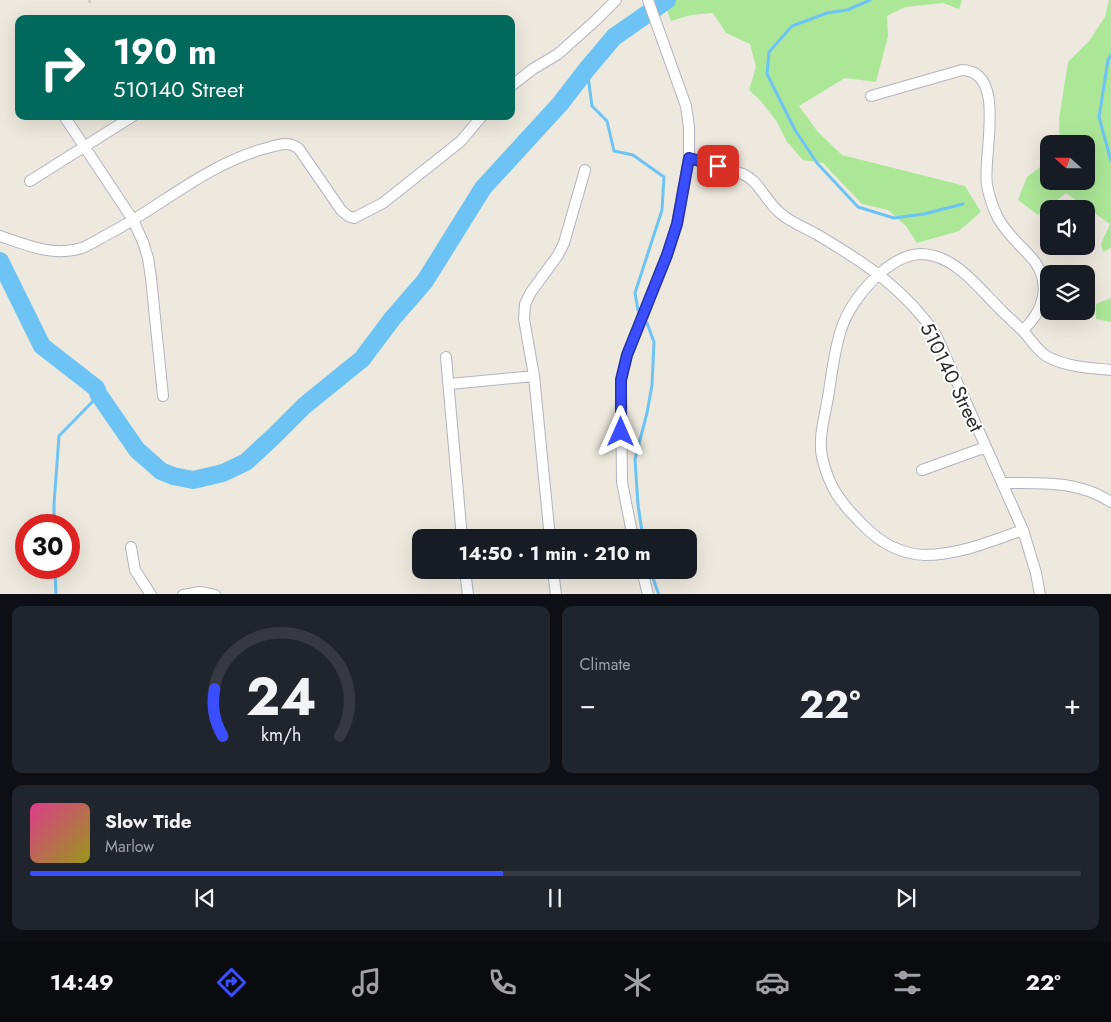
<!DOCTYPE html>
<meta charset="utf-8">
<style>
:root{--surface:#171b24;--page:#20242c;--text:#f1f3f6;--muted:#9ea1a6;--line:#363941;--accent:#3a4dff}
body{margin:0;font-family:Jost,sans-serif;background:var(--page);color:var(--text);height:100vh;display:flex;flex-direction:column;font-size:19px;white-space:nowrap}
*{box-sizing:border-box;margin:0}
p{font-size:16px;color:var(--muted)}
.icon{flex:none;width:28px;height:28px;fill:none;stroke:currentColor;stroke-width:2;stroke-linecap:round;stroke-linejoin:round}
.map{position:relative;height:594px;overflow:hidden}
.panel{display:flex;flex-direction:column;gap:12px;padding:12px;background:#0d0f14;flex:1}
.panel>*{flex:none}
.hud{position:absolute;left:15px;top:15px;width:500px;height:105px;border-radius:10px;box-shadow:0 5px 20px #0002;background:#00695c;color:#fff;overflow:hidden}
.needle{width:32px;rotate:291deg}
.controls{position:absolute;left:1040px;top:135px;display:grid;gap:10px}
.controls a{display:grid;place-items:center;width:55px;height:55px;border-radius:10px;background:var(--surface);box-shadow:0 5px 20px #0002;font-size:25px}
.speed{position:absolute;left:15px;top:514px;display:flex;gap:10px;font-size:25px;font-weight:700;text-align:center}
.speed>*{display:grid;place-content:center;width:65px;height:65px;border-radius:50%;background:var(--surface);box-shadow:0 5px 20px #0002;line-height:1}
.speed .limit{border:8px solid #d22;background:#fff;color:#111}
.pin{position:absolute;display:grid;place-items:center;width:42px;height:42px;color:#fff;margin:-21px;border-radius:10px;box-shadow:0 2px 8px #0006}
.me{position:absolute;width:55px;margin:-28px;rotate:0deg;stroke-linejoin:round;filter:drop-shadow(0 0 4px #0008)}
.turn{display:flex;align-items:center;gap:18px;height:105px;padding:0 15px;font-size:22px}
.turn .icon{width:65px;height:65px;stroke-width:2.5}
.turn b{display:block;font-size:35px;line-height:42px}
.big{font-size:38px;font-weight:700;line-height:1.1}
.panel .widget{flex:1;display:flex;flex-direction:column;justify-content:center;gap:8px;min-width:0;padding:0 18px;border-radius:10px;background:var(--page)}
.panel .dial{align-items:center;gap:0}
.dial svg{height:130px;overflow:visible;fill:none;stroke:var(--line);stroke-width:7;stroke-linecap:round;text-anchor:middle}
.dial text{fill:var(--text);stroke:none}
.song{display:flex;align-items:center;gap:15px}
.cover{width:60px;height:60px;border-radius:8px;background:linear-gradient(135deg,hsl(330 70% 55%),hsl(60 70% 35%))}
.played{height:5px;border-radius:2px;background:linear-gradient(90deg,var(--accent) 45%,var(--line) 45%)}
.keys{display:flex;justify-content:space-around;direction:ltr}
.heat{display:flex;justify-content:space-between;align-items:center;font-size:28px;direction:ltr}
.panel .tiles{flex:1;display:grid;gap:12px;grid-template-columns:1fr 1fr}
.widget:last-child{grid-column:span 2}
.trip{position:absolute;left:412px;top:529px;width:285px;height:50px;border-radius:10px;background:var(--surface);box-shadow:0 5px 20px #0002;font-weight:700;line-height:50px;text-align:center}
.tab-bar{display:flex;height:80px;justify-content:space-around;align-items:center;background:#090b0e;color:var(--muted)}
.tab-bar .icon{width:35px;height:35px}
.tab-bar .selected{color:var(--accent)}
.tab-bar b{font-size:22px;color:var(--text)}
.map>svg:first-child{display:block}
.green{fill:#ace798}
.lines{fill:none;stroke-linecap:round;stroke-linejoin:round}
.stream{stroke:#6dc4f4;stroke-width:3}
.river{stroke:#6dc4f4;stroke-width:18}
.minor-casing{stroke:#b2b3c0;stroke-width:12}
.path{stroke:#c8c8c8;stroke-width:2;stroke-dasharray:4 2.5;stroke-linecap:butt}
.minor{stroke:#fff;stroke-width:10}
.route-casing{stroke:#2632a6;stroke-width:12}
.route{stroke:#3a4dff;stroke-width:9}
.labels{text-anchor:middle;stroke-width:4;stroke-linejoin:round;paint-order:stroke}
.street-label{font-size:20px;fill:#2c2c2c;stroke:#fff}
</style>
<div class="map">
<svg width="1111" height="595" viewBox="0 0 1111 595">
<rect width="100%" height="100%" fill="#eee9de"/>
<path class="green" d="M663,0H962L959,9L943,3L905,7L887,16L888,36L876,82L845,78L799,106L818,132L842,155L965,186L981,212L959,231L917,243L906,226L888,210L862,204L823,163L803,160L787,142L777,122L760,100L749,90L756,67L750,44L726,33L713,13L691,15L671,21Z
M1109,0H1111V248L1103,252L1101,244L1110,224L1066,193L1038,215L1018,200L1027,177L1049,160V181H1086V144H1060L1059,119L1068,62L1089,41L1105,17Z
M1111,298V322L1096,319V304Z"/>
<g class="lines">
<path class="stream" d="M870,0L847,10L827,13L792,26L769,52L767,74L795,130L817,163L858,207L894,218L924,214L963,204
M1111,55L1108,60L1099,117L1111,161
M587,69L592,106L607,121L614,151L633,155L664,177L662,210L635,293L638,310
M54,525V504L59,436L99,395
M643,538L638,505L635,459L647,413L652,385L654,342L647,323
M55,568L56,595
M650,570L659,595"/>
<path class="river" d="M0,261L42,346L96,388L99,395L137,450L161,471L173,476L193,480L223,473L246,462L273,437L304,406L362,359L392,319L425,281L483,188L560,104L587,69L614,37L667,0"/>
<defs>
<path id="minor" d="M511,86L533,69L558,54L595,21L616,0
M871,96L962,70C1008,71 982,157 987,185C989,196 993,208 998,218C1007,235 1023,247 1035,262C1052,286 1042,313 1023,330
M64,116L133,220L143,242L148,258L151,278L163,396
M689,158L743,174C760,182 765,200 779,212C789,222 806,228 818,235C865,263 905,289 936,335L1023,530L1036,573L1040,595
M30,181L133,116
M0,236C26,245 54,257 82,248C92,244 102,237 112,232C164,204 209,163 267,148C278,145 289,140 299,149L341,210L348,216L354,218L383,203L461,141L482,116
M446,357L462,538
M450,384L534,376
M922,470L986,447
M1002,483C1040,483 1078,480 1111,502
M1023,530C992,541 958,555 925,555C899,554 879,542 862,524C841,503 829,488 822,457C818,438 825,416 828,397C832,374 834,349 842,327C852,298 889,254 922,254C956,255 980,290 1003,312C1009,318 1016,324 1022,330C1031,339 1037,351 1048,357C1067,367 1090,368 1111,370
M550,538L534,376L524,319L525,304L531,292L558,255L564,243L585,170
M633,538L622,482L621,380L627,355L667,255L677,224L689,158V127L686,106L648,0
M131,547L135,570L151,595
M465,570L468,595
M553,570L556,595
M642,570L648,595
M183,595L200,592L215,595"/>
</defs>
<use href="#minor" class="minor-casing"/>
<path class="path" d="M89,0L90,3"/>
<use href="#minor" class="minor"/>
</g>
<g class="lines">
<defs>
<path id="route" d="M621,432V380L627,355L667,255L677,224L689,158L718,166"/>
</defs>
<use href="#route" class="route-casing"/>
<use href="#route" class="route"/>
</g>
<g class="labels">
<g class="street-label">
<text transform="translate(952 377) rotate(64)" y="7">510140 Street</text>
</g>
</g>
</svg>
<div class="controls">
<a><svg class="needle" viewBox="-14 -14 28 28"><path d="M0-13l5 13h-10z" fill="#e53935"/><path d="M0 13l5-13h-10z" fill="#9ea1a6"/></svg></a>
<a><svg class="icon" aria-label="sound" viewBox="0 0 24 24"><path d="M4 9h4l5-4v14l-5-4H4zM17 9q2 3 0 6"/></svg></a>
<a><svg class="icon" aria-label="layers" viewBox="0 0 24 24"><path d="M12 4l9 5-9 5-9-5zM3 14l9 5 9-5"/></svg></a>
</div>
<div class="speed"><div class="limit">30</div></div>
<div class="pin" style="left:718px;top:166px;background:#d93025"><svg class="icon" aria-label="arrive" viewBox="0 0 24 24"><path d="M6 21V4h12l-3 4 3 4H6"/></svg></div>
<svg class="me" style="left:621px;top:432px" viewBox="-20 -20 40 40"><path d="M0-17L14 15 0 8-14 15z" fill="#3a4dff" stroke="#fff" stroke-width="4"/></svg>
<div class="trip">14:50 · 1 min · 210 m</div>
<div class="hud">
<div class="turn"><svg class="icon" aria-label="right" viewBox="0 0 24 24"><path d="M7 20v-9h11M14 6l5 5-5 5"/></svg><div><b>190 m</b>510140 Street</div></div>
</div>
</div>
<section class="panel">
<div class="tiles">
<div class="widget dial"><svg viewBox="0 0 100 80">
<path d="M14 69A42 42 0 1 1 86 69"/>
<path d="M14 69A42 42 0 0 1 9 40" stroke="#3a4dff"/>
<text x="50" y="56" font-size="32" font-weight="700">24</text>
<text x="50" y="72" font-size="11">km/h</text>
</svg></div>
<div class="widget"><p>Climate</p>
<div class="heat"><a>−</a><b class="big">22°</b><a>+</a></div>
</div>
<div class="widget">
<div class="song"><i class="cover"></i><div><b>Slow Tide</b><p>Marlow</p></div></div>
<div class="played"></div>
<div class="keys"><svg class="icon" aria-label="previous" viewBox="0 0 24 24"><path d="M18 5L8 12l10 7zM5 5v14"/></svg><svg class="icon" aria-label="pause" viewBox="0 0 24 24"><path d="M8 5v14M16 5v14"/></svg><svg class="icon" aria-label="next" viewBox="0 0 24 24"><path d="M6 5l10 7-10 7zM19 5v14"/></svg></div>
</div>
</div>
</section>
<nav class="tab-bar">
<b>14:49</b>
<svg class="icon selected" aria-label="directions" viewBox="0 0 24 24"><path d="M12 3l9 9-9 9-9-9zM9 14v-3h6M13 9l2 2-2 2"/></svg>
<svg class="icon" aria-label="music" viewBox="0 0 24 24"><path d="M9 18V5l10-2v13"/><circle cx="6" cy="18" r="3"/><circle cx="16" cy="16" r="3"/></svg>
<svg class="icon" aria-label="phone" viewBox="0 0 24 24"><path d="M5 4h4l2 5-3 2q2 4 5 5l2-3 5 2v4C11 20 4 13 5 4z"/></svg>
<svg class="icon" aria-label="climate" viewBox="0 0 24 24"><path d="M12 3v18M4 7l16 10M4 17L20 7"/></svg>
<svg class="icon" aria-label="car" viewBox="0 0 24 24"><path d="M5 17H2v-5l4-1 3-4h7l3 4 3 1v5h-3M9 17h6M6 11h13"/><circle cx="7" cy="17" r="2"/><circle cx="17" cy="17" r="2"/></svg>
<svg class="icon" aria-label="filters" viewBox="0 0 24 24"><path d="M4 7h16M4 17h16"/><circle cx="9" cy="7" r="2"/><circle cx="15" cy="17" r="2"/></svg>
<b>22°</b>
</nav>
